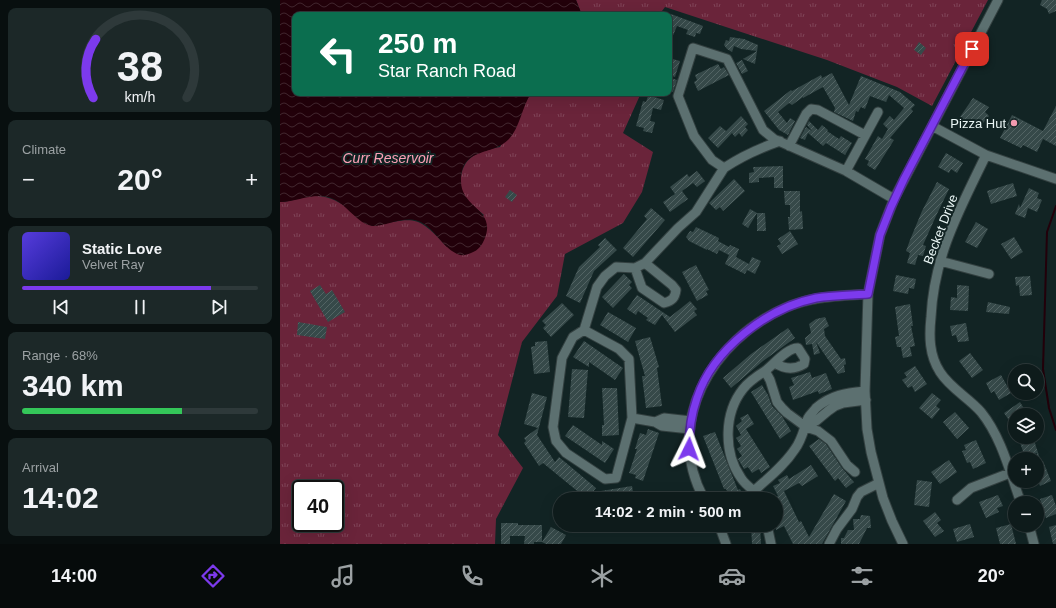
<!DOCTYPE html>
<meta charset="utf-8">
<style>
:root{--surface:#0e1b1b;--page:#1c2828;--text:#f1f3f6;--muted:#9ba1a3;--line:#2e393a;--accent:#7c3aed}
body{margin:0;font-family:Helvetica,sans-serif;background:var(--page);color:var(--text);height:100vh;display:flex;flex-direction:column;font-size:15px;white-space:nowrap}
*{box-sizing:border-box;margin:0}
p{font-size:13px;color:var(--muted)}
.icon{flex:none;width:22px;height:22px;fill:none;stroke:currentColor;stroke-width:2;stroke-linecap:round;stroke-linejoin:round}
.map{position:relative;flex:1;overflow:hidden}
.details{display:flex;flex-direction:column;gap:8px;padding:8px;background:#080f0f;width:280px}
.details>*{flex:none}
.hud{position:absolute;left:12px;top:12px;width:380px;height:84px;border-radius:8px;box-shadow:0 4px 16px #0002,0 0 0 1px var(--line);background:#0b6e4f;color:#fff;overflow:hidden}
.controls{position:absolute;left:728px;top:364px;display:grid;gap:8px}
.controls a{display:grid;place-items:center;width:36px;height:36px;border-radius:50%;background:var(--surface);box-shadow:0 4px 16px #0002,0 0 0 1px var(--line);font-size:20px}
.speed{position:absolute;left:12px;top:480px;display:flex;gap:8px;font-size:20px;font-weight:700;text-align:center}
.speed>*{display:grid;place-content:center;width:52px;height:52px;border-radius:50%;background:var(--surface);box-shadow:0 4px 16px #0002,0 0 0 1px var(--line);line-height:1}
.speed .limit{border:2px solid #111;border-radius:6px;background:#fff;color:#111}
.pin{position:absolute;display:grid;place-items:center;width:34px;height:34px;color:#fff;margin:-17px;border-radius:8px;box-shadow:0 2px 6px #0006}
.me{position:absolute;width:44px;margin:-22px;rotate:3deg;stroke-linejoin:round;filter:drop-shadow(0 0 3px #0008)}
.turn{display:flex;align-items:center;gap:14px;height:84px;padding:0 20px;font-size:18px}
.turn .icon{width:52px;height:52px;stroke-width:2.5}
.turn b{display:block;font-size:28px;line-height:34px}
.big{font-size:30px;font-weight:700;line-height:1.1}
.details .card{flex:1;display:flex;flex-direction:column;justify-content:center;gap:6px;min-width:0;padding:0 14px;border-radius:8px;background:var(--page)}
.details .dial{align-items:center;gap:0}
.dial svg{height:104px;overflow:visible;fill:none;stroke:var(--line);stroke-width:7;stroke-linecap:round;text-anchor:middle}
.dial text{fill:var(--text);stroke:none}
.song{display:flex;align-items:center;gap:12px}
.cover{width:48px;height:48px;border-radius:6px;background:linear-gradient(135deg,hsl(250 70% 55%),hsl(240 70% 35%))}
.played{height:4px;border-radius:2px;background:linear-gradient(90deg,var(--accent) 80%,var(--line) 80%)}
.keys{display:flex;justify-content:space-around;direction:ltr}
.heat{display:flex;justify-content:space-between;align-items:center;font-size:22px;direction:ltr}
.charge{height:6px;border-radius:3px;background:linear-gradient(90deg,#34c759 68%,var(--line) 0)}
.trip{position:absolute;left:273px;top:492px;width:230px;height:40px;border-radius:20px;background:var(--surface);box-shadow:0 4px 16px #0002,0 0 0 1px var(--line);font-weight:700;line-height:40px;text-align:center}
.tab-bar{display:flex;height:64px;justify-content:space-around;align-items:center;background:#060b0b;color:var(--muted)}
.tab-bar .icon{width:28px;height:28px}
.tab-bar .selected{color:var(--accent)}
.tab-bar b{font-size:18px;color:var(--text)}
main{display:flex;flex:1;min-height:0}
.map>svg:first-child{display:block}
.grass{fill:url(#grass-tufts);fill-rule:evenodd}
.water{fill:url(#water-waves)}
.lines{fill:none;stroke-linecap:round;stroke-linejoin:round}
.stream{stroke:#22000a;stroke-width:2}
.building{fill:url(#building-hatch)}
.minor-casing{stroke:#334040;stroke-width:11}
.minor{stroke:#5c7070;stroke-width:9}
.route-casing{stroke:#51269a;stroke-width:10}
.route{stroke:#7c3aed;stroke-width:7}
.poi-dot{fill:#f29aaf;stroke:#122424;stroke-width:1.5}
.labels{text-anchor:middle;stroke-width:4;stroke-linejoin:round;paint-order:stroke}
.poi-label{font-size:13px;fill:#eaf6f5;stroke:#122424;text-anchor:end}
.street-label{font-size:13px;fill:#eaf6f5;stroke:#122424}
.water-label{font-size:14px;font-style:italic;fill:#fca0b6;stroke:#122424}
</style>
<main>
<section class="details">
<div class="card dial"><svg viewBox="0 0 100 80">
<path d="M14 69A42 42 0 1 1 86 69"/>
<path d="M14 69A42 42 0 0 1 16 24" stroke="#7c3aed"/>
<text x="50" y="56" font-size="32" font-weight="700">38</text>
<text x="50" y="72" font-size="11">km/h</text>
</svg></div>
<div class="card"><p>Climate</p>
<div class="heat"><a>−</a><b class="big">20°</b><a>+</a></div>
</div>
<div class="card">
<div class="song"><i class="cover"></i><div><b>Static Love</b><p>Velvet Ray</p></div></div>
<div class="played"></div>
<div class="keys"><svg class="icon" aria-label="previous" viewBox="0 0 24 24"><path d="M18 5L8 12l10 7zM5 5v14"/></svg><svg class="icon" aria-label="pause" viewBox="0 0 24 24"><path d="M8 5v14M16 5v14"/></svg><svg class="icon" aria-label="next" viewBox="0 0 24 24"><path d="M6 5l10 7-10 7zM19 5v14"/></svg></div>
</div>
<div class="card"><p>Range · 68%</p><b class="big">340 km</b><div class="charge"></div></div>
<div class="card"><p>Arrival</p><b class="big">14:02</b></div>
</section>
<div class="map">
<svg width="776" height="544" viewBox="0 0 776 544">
<defs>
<pattern id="grass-tufts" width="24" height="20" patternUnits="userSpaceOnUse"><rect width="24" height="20" fill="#6a243a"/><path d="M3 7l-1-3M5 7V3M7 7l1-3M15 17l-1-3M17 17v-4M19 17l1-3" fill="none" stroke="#7f4457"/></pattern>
<pattern id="water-waves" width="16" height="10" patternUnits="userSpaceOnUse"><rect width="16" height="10" fill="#22000a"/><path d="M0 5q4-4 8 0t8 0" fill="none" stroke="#42262e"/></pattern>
<pattern id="building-hatch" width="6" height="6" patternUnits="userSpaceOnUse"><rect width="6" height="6" fill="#364949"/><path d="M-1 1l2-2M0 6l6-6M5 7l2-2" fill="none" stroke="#536464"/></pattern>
</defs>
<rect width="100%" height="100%" fill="#122424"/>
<path class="grass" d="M296,0H708L652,106L617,87L547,60L385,7L379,15H302Z
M251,93H361L343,133L373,152L362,192L343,223L285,254L277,296L242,342L218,435L243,468L216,519L215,544H0V202C12,202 23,196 34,196C57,195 75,214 92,226C135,218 136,213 167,247L204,215C196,208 184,200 181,189C180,185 181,180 181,177C184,155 201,151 220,147ZM21,489H55V523H21Z"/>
<path class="water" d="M0,0H296L302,15H15V93H251C242,107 240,127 229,139C212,157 181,146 181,181C181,208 216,209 205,238C202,245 199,250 191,253C188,254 184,256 180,255C162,249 155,227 138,221C123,216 107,226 93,226C78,225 66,203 51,198C33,192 18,202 0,202Z"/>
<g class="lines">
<path class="stream" d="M776,206L767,232L763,369L769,408L776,430"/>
</g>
<path class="building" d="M762,0H776V11L769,14L767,9L760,5Z
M391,14L423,26L420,34L416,33L415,37L406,34L408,30L397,26L389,45V18Z
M450,37L464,39L478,45L475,64L463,59L477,51L461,49L454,46L452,52L447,49L444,45L446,40L449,41Z
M639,42L646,48L641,55L634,50Z
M389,58L400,61L395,77L389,75Z
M462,60L468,71L462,74L456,63Z
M438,64L441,69L444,67L449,75L418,91L414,82L417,80L415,75Z
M552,73L569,105L581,76L620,92L635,105L631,109L633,111L610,138L614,140L595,170L587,165L589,161L585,159L598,136L602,139L608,129L603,124L610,116L614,120L624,108L609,95L606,102L590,96L585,109L581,107L578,112L576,111L573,121L554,112L555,108L543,87L523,98V97L512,105L509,103L498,112L507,123L510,118L515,121L508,135L499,130L484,111L511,90L512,91L541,75L542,78Z
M391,78L397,80L393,92L389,91Z
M369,93H376L374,97L384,100L381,110L373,108L370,121L375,122L372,133L363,131L364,128L356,126L363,101L366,102Z
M693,98L709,107L705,112L709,116L698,129L680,117Z
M776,106V146L763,139L757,152L743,145L741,148L720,138L732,115L763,131Z
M461,116L468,124L465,127L468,130L462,137L459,133L455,137L452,133L438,148L428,138L440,126L446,131Z
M529,121L538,130L542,125L548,130L547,131L559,139L561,136L572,143L565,155L546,143L543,146L528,133L525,140L520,138L526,127L532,131L527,125Z
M666,153L683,163L677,173L671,169L669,173L658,167Z
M503,166V188H494V177L479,178V182L469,183V173L474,172L473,167Z
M417,171L425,181L417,187L413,183L402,191L408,199L390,212L383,202L395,194L390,187L407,174L409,177Z
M454,179L465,191L443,211L440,207L436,210L429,203Z
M657,182L669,189L656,216L643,245L646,246L643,256L638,255L635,265L627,263L630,253L626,251L630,240L642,211Z
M733,183L737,196L711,204L707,191Z
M749,188L759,193L757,198L762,200L757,212L748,208L745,218L735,214L739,204L740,208Z
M230,190L237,195L232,202L225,197Z
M504,191H520V212L522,211L523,229L509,230L508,217H510V205H505Z
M371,208L385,220L353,257L343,248L367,219L364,216Z
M470,209L477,213L468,228L462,224Z
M477,213H485L486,231H477Z
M696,222L708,229L697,248L685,242Z
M416,227L439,238L438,241L449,247L450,245L459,249L456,257L469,264L472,257L481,261L475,274L467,270L465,274L445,264L449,255L439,250L437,254L427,249V250L409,241L406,237L410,231L413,232Z
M510,231L518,244L502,254L497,246L501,244L498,239Z
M734,237L743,252L731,259L721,244Z
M325,238L337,250L314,271L300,303L286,296L299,267L320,247L318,245Z
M416,265L429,290L426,291L428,295L417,301L402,272Z
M344,274L352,282L349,285L352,288L333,308L322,297Z
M616,275L636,279L634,289L629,288L628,294L613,291Z
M750,276L752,295L740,296L739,285L736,286L735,277Z
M40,285L46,294L52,290L65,312L48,322L30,291Z
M677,285L689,286L688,311L670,310L671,297L677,298Z
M357,295L390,317L410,301L417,309L414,311L417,315L395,332L382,315L375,325L366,320L368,318L358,311L356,315L347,309Z
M708,302L730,307L729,314L706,312Z
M282,303L294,315L271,337L263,328L266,325L262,321Z
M630,304L633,326H631L635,346L630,347L632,356L623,358L621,347H617L615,337L619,336L615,307Z
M328,312L356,328L348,342L320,325Z
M545,317L549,326L544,329L545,336L561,359L565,358L566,364L564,365L565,372L558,374L536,342L540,353L534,355L532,344L526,345L525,338L531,333L529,324L536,319Z
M18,322L47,327L45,339L17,335Z
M686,323L689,341L678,342L676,335L672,336L670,326Z
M508,328L515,338L483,361L451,388L443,378L471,354Z
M370,337L379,367L377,368L382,406L366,408L362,376H365L355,341Z
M267,341L270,372L254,374L251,347L255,346V342Z
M304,341L343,368L335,380L309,362V367L293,357Z
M690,353L703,370L692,378L679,361Z
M635,366L647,384L635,392L632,386L628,388L622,380L627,377L624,373Z
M292,369L308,370L304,418L288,417Z
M530,372L532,378L546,373L552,389L539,394L538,391L513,400L509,387L514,385L511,378Z
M721,375L731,393L719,400L714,391L711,393L706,383Z
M482,385L488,395L492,406L502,416L511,431L500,439L471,392Z
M322,388H337L339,435L322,436V425H324Z
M252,393L267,397L257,435L275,462L279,457L316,488L307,499L263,463L259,466L244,443L246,441L244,438L258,428L244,424Z
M652,393L661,400L656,406L660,409L652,419L639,408Z
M740,402L748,415H735V420L731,423L724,413Z
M675,412L689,428L677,439L663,422Z
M468,414L474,424L466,429L490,467L481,473L479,469L472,473L468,467L464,469L458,459L462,456L457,449L461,446L456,438L461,435L456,426L462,421L460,418Z
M293,425L322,445V441L334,449L325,463L285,436Z
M368,429L379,433L363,481L355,478L356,475L349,473L357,449H355L360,433L366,435Z
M435,432L450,470L458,490L460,489L465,499H451L446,489H444L423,436Z
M738,437H753L761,462L763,461L771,481L760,486L757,478V453L745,457Z
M539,439L546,444L562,468L574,482L566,488L558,478L555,481L529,446Z
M696,440L706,463L693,469L690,462L687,463L682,451L686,450L684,445Z
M669,460L677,472L660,484L651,472Z
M531,465L538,476L522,486L519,483L504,491L519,522L521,521L529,537L554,494L566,501L542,544H513L504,526L496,530V497L498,496L493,486L500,483L498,480L507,475L509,479Z
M637,480L652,482L649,507L634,505Z
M352,486L354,499H322L321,491Z
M718,495L723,506L717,508L719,512L706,518L699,502Z
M772,495L776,506V514L766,518L760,499Z
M655,512L661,520L657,523L664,531L655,537L643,521Z
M581,515L590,516L591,528H587L579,544H561V538H564L568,530H574L573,519H580Z
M221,523H238V525H262V542H254V544H244L245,536H230V544H221Z
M690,524L694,537L677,542L673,529Z
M731,524L736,544H720L716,528Z
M471,525H480L481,544H472Z
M776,525V544H773L769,527Z
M271,527L286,535L281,544H266L262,542Z"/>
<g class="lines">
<defs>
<path id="minor" d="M652,126L706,155L776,179
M509,146L526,114L531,109L538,110L585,135
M706,155C680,209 654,255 651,317C649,336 649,355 660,372C670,388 689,398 701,412C722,438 730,473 741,503
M444,168C462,156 480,148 500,141
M566,171L598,112
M660,261L709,274
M355,268L362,288L384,303C392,301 395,298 396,290L392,285L365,263
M304,330L339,349L349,359L352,418L336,478L325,479L286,453L276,441L273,427L282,358L293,337L304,330L317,287L325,276L336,267L355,268L365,263L398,228L416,212L444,168L432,160L414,136L398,96L413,48L447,59L483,130L494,139L566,171L614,199
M485,371C493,365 508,347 518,348L525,359L524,364C514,370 504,369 495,363
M352,418L375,422L382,426L410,429
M375,422L384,418L411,421
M526,427L536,421L548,411L555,406L563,403L586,400
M474,491C469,487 464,483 461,478C443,452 444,413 463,389C469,381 477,376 485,371L490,380L497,402L502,408L507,413L526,427L538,431L551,441L567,465L575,472
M474,491C488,478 504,466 515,449C522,440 524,428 528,418C530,414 534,411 536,408C551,395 566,393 585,391
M424,499C383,423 432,340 505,308C531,296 560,296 588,294
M677,500L691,488L730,473
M439,525L446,544
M487,525L491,544
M749,525L754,544
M549,544L557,529L572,509L577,497L581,492L599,483
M623,544L612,521L603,498L591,452L587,429L585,391L588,294L600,235L614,199L718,0"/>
</defs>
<use href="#minor" class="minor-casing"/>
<use href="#minor" class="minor"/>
</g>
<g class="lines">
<defs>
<path id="route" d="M409,449C409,432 411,415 417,398C433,349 487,308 536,298C553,295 571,295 588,294L600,235L611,207L624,179L692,49"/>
</defs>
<use href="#route" class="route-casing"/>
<use href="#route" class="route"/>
</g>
<circle class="poi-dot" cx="734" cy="123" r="4"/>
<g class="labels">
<g class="poi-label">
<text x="726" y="128">Pizza Hut</text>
</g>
<g class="street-label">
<text transform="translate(660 229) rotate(-69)" y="5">Becket Drive</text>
</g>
<g class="water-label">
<text x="108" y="163">Curr Reservoir</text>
</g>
</g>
</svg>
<div class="controls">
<a><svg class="icon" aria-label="search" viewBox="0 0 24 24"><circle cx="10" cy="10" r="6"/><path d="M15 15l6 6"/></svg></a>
<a><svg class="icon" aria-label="layers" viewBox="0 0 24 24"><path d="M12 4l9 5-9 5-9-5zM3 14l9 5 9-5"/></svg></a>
<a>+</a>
<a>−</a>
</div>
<div class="speed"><div class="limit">40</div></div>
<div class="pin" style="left:692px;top:49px;background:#d93025"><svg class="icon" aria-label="arrive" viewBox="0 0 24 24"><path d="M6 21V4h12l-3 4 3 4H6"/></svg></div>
<svg class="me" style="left:409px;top:449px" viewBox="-20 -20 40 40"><path d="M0-17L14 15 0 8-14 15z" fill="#7c3aed" stroke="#fff" stroke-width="4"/></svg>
<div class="trip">14:02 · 2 min · 500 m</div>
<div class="hud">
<div class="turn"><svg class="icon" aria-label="left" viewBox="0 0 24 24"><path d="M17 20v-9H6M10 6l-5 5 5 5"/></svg><div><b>250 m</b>Star Ranch Road</div></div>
</div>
</div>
</main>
<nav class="tab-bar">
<b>14:00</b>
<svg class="icon selected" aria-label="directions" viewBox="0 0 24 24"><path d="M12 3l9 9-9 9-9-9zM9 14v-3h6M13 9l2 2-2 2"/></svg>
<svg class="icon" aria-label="music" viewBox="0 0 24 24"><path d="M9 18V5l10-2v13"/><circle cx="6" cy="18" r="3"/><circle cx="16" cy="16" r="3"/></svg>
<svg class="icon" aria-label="phone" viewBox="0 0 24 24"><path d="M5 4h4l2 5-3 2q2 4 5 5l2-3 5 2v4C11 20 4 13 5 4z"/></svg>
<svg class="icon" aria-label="climate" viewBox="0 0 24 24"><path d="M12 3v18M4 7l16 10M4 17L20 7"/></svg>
<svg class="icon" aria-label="car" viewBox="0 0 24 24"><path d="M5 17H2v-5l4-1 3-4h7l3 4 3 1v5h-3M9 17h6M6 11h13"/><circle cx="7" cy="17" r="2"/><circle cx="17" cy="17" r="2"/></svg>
<svg class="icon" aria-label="filters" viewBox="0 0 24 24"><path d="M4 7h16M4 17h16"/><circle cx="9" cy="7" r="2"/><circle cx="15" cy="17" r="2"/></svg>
<b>20°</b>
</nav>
